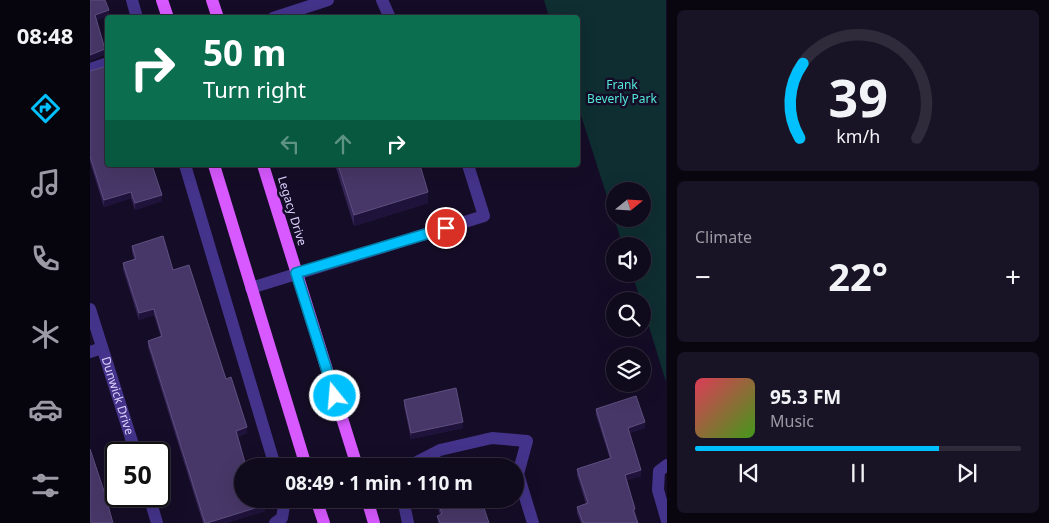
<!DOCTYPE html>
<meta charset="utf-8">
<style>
:root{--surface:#100a1d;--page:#191326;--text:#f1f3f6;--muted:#9c9aa4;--line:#302b3b;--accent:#00c1fd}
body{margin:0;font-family:"Noto Sans",sans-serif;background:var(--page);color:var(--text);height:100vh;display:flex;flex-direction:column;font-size:19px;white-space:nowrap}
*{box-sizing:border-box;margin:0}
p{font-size:16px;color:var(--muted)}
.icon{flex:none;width:28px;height:28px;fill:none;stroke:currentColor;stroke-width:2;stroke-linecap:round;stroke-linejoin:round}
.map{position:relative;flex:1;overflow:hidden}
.drawer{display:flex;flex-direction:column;gap:10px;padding:10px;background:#090610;width:382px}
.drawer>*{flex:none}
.banner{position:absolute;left:15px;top:15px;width:475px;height:152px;border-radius:5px;box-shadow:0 5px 20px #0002,0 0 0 1px var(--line);background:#0b6e4f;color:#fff;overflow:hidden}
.needle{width:32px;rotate:72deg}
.buttons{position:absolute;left:516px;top:182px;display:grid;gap:10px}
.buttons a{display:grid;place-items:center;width:45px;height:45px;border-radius:50%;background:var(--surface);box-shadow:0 5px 20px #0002,0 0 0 1px var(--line);font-size:25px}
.speed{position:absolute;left:15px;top:442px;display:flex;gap:10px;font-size:25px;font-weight:700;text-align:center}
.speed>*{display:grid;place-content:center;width:65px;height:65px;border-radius:50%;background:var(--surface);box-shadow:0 5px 20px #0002,0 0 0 1px var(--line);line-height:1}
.speed .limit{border:2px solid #111;border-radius:8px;background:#fff;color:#111}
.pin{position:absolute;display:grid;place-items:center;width:42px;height:42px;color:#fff;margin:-21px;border:2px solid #fff;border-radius:50%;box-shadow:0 1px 5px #0007}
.me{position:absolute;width:55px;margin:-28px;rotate:343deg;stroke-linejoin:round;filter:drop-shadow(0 0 4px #0008)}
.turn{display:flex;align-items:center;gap:18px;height:105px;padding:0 15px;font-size:22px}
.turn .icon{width:65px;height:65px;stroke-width:2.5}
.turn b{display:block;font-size:35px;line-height:42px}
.lanes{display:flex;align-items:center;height:48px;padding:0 15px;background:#0003;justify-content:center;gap:25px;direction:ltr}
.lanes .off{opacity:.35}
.big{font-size:38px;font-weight:700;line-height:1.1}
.drawer .widget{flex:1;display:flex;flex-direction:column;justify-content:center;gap:8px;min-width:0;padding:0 18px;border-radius:8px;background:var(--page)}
.drawer .dial{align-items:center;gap:0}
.dial svg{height:130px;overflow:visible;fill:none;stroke:var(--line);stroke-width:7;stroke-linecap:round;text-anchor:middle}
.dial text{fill:var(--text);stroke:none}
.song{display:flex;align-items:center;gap:15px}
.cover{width:60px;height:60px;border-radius:8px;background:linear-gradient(135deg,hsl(350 70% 55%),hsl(100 70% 35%))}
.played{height:5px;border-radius:2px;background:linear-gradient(90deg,var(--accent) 75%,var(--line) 75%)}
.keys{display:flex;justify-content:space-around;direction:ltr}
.heat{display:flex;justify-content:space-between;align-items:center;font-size:28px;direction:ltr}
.trip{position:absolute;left:144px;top:458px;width:290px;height:50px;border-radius:25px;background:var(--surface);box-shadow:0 5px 20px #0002,0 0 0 1px var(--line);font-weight:700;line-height:50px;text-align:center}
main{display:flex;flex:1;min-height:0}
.tabs{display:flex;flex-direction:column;width:90px;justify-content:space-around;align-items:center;background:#06040c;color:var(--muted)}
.tabs .icon{width:35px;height:35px}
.tabs .active{color:var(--accent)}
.tabs b{font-size:22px;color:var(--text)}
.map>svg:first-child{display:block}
.green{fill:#0f2e31;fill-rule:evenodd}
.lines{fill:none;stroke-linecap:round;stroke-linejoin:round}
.minor{stroke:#43338a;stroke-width:12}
.major{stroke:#d859ff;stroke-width:12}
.wall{fill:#352456}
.shaded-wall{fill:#20133b}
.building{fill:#473768;stroke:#5e4f80}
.route-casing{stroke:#007da4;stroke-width:12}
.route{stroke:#00c1fd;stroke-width:9}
.labels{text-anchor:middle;stroke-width:5;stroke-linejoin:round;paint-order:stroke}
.park-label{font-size:12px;fill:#53ead9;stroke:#150d27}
.street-label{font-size:12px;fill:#ddd2ff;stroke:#150d27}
</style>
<main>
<nav class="tabs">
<b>08:48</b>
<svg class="icon active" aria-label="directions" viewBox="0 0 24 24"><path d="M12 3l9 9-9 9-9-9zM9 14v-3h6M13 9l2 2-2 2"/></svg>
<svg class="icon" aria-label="music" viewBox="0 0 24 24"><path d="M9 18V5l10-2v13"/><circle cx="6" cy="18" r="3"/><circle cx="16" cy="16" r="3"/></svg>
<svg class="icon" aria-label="phone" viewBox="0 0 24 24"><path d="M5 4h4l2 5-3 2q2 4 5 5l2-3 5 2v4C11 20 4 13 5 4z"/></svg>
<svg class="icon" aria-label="climate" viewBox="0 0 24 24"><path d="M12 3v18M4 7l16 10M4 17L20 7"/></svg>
<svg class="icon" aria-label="car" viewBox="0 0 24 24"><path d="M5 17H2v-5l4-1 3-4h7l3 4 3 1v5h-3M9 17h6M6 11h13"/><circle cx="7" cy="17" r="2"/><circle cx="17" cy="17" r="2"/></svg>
<svg class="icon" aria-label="filters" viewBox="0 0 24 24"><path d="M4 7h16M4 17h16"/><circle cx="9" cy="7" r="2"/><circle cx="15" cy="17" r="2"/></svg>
</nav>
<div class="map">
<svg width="577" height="523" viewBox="0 0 577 523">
<rect width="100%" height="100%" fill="#150d27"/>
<path class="green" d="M454,0H576V382L553,307L552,301H551L542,274H552V246H533L488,106V18L459,17ZM525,191H552V219H525Z"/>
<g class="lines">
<g class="minor">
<path d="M42,0L47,18"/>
<path d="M292,0L300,18"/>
<path d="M183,18L238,0"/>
<path d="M0,69L18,63"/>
<path d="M95,165L185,466"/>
<path d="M161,288L394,216L378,165"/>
<path id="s1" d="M0,309L46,454"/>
<path d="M0,352L12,348"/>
<path d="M577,465L569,471L568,490L577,521"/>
<path d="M319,466L350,450L402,438L437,441L428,474L443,523"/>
<path d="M59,496L67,523"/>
<path d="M313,499L318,523"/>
<path d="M185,523L192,518L195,499"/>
</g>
<path class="major" d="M72,0L78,18
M122,0L128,18
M124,165L216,466
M173,165L267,466
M226,499L234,523
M277,499L284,523"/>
</g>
<path class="wall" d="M0,71L72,201L45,210L41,198L14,207L0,162Z
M245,165H330L338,203L264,226Z
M42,246L83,270L136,379L157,433L147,437L152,466L175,511L136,523H113L58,347V341L71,337L64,315L49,320L33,269V263L44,259L42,252Z
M314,400L373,428L321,439L314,406Z
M506,409L555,428L539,433L551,476L537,480L548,523H491L487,513V507L496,504L487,475V469L520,459L506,415Z
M345,499H391L399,523H348L347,516L350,515Z"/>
<path class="shaded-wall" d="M19,10V16L5,21V15Z
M15,49V55L0,61V55Z
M41,192V198L14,207V200Z
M338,192V203L264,226V215Z
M72,195V201L45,210V203Z
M64,309V315L49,320V313Z
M373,422V428L321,439V433Z
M555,422V428L538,434V428Z
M157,427V433L146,437V431Z
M551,470V476L535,481V475Z
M175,505V511L136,523H117Z"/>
<path class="building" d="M0,0H15L19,10L5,15L15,49L0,55Z
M18,66V165H62L72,195L45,203L41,192L14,200L0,156V71Z
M248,165H330L338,192L264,215Z
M73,236L83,270L99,265L136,379L141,377L157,427L146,431L156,466H152V499H173L175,505L117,523H115L58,341L72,336L64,309L49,313L33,263L46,259L42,246Z
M366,388L373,422L321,433L314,400Z
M546,396L555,422L538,428L551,470L535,475L545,509L543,510L548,523H493L487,507L498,503L487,469L521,458L506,409Z
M0,449L14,491L23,523H0Z
M347,499H391L399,523H350L347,516L352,514Z"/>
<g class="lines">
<defs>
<path id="route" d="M245,396L206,273L356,228"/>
</defs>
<use href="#route" class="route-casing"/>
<use href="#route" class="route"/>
</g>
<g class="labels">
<g class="park-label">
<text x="532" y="89">Frank<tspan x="532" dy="14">Beverly Park</tspan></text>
</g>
<g class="street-label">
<text transform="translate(202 211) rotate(73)" y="4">Legacy Drive</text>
<text dy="4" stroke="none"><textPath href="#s1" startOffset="91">Dunwick Drive</textPath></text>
</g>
</g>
</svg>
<div class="buttons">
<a><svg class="needle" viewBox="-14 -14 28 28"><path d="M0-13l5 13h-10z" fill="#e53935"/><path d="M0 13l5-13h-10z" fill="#9c9aa4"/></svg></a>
<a><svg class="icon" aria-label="sound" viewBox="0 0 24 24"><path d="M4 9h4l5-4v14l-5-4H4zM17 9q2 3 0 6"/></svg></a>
<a><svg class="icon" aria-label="search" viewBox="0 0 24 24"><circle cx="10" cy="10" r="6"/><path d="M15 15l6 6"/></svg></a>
<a><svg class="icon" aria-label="layers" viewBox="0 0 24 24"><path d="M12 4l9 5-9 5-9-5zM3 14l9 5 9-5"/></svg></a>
</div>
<div class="speed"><div class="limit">50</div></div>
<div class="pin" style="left:356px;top:228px;background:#d93025"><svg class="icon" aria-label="arrive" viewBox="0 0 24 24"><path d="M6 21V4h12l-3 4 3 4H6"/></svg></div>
<svg class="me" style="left:245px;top:396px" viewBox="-20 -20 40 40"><circle r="17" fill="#00c1fd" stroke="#fff" stroke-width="3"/><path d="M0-11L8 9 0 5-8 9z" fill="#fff"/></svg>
<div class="trip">08:49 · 1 min · 110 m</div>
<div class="banner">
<div class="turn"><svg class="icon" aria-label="right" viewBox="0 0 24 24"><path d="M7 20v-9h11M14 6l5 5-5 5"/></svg><div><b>50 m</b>Turn right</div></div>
<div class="lanes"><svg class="icon off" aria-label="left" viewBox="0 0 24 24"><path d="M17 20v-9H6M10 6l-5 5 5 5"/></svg><svg class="icon off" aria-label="ahead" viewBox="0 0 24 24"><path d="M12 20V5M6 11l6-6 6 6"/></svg><svg class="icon" aria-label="right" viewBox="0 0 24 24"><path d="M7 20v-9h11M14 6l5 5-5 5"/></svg></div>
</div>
</div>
<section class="drawer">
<div class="widget dial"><svg viewBox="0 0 100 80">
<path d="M14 69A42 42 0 1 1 86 69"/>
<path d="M14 69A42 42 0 0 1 16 23" stroke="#00c1fd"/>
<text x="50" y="56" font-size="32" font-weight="700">39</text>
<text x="50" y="72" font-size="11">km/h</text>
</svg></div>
<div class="widget"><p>Climate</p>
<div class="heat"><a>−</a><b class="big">22°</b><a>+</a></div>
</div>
<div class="widget">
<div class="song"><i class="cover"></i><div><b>95.3 FM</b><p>Music</p></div></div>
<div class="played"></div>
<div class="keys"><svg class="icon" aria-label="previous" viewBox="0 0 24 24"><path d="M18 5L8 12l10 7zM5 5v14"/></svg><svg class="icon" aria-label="pause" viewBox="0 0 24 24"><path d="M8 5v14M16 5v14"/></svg><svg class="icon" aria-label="next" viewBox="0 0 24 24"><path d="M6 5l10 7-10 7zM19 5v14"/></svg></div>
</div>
</section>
</main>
